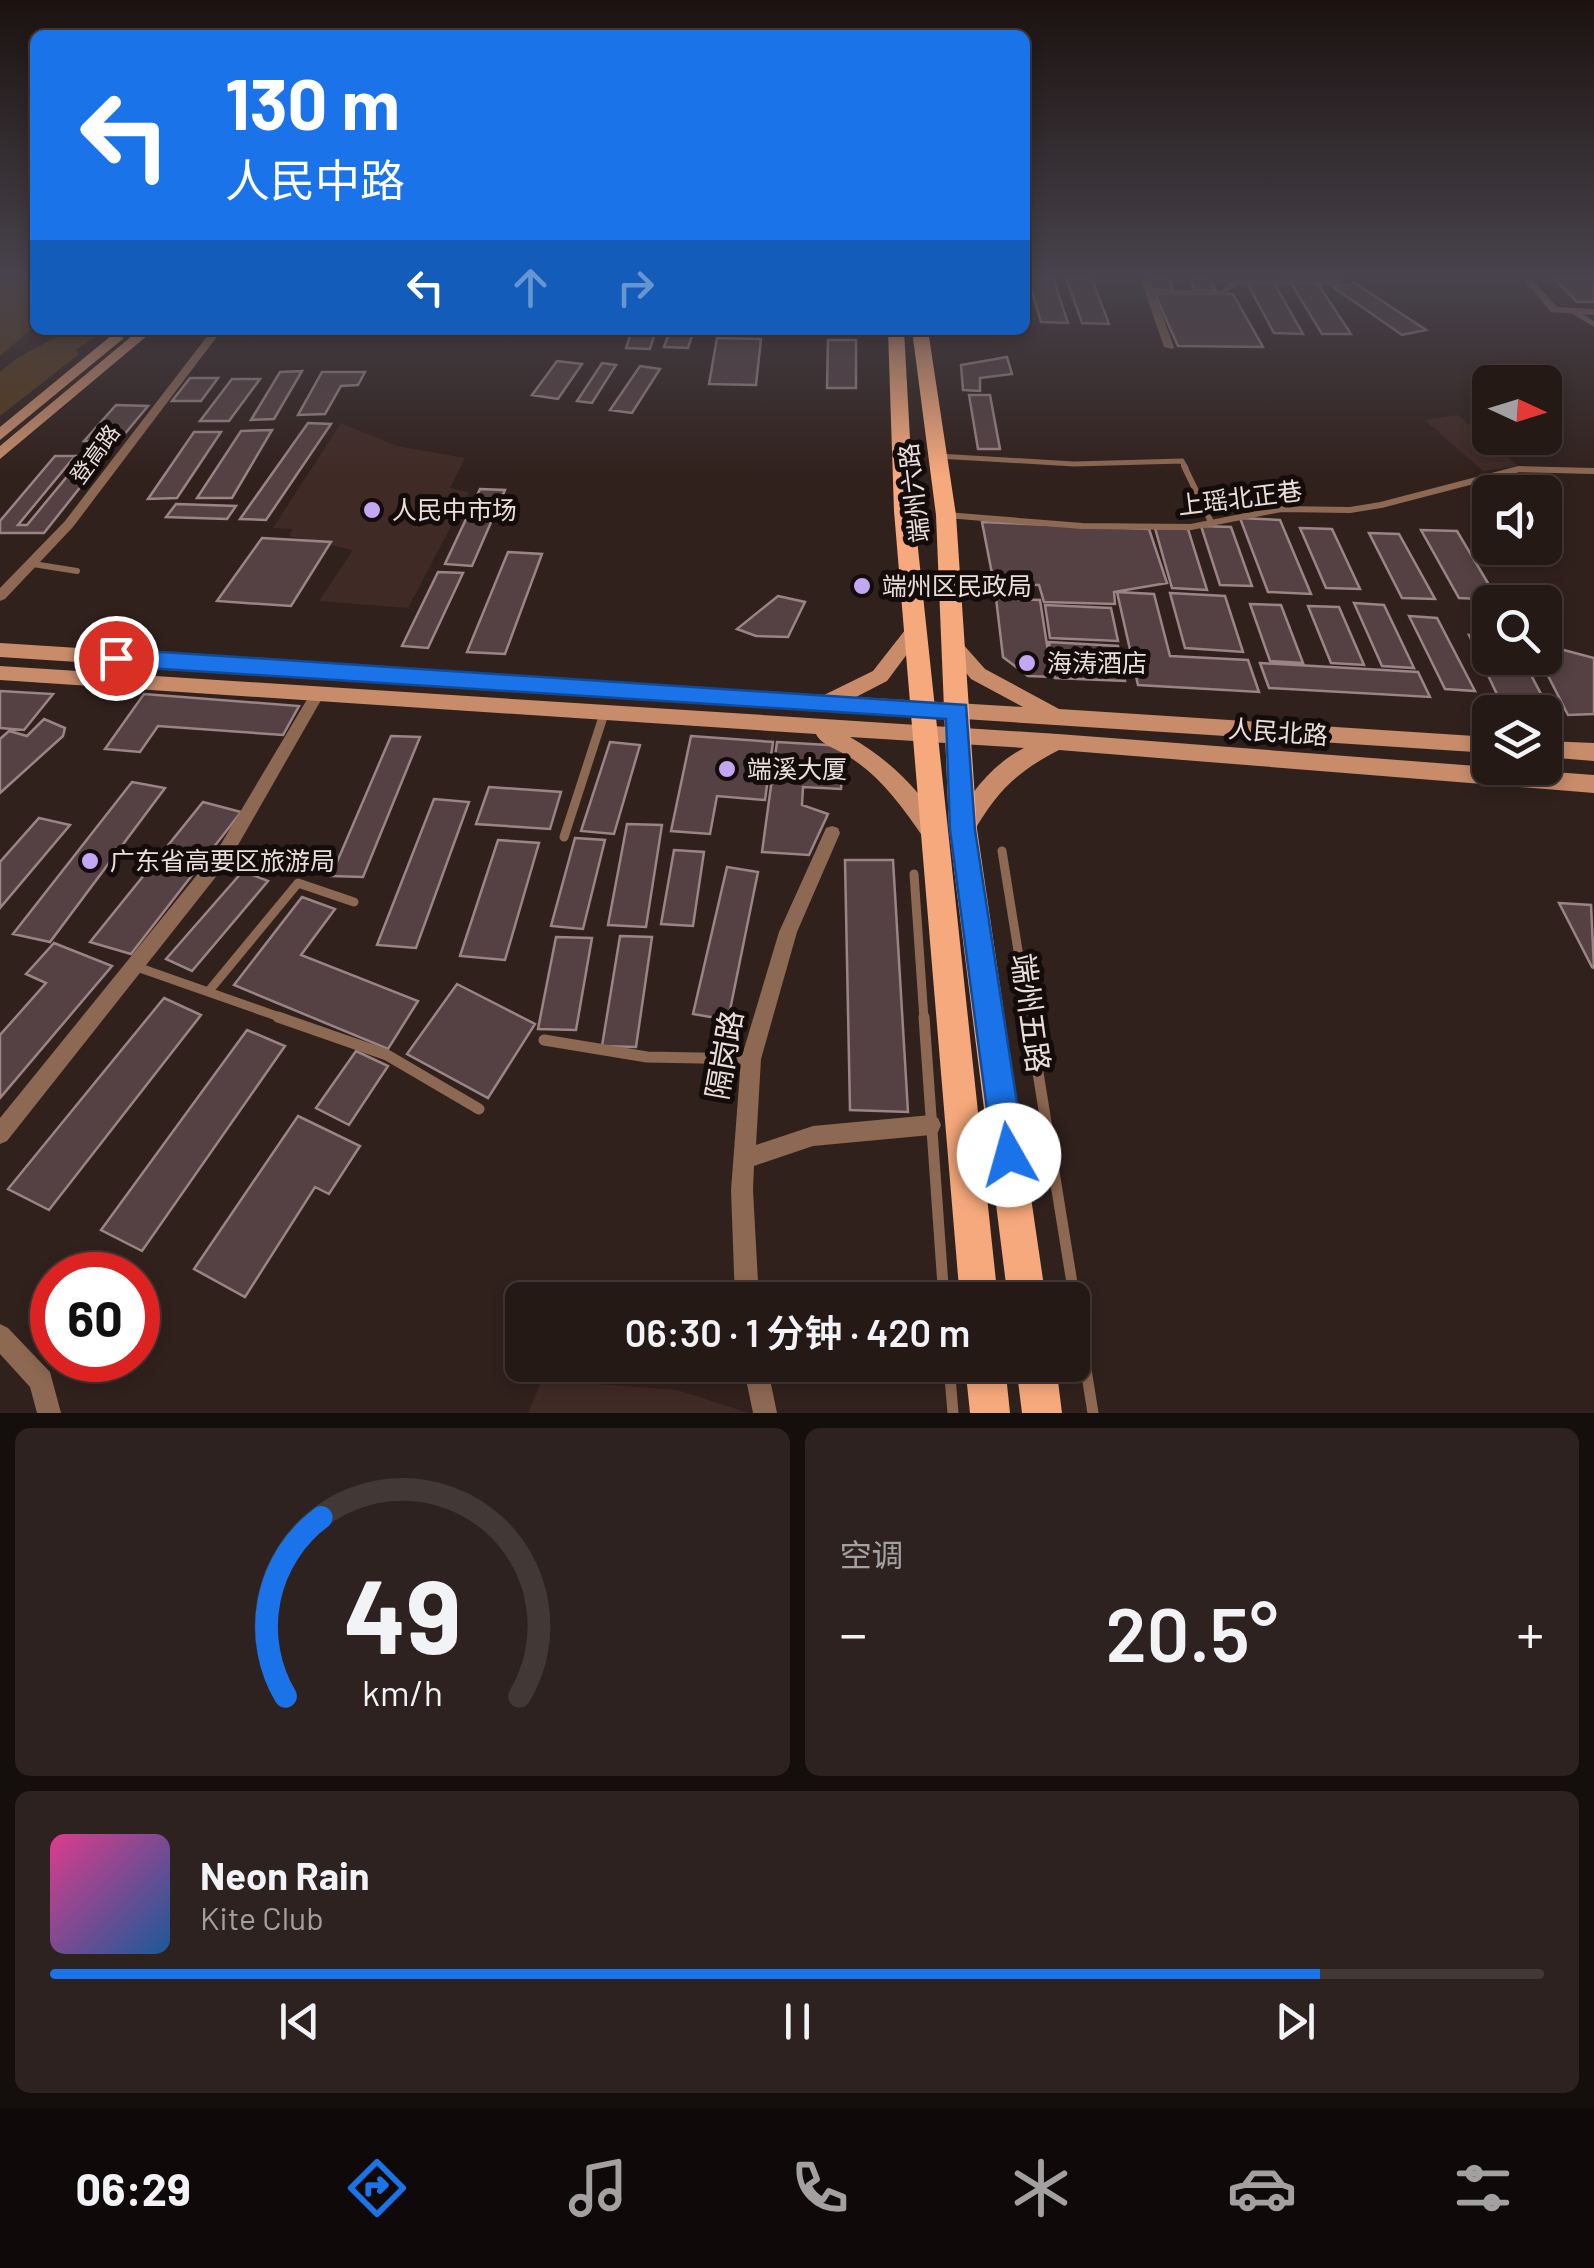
<!DOCTYPE html>
<html lang="zh">
<meta charset="utf-8">
<style>
:root{--surface:#251916;--page:#2d221f;--text:#f1f3f6;--muted:#a3a0a1;--line:#423835;--accent:#1a73e8}
body{margin:0;font-family:Barlow,"Noto Sans SC",sans-serif;background:var(--page);color:var(--text);height:100vh;display:flex;flex-direction:column;font-size:38px;white-space:nowrap}
*{box-sizing:border-box;margin:0}
p{font-size:32px;color:var(--muted)}
.icon{flex:none;width:55px;height:55px;fill:none;stroke:currentColor;stroke-width:2;stroke-linecap:round;stroke-linejoin:round}
.map{position:relative;height:1413px;overflow:hidden}
.drawer{display:flex;flex-direction:column;gap:15px;padding:15px;background:#140e0c;flex:1}
.drawer>*{flex:none}
.top-card{position:absolute;left:30px;top:30px;width:1000px;height:305px;border-radius:15px;box-shadow:0 5px 15px #0003,0 0 0 2px var(--line);background:#1a73e8;color:#fff;overflow:hidden}
.needle{width:65px;rotate:94deg}
.fabs{position:absolute;left:1472px;top:365px;display:grid;gap:20px}
.fabs a{display:grid;place-items:center;width:90px;height:90px;border-radius:15px;background:var(--surface);box-shadow:0 5px 15px #0003,0 0 0 2px var(--line);font-size:50px}
.speed{position:absolute;left:30px;top:1252px;display:flex;gap:20px;font-size:50px;font-weight:700;text-align:center}
.speed>*{display:grid;place-content:center;width:130px;height:130px;border-radius:50%;background:var(--surface);box-shadow:0 5px 15px #0003,0 0 0 2px var(--line);line-height:1}
.speed .limit{border:15px solid #d22;background:#fff;color:#111}
.pin{position:absolute;display:grid;place-items:center;width:85px;height:85px;color:#fff;margin:-42px;border:5px solid #fff;border-radius:50%;box-shadow:0 2px 10px #0007}
.me{position:absolute;width:110px;margin:-55px;rotate:353deg;stroke-linejoin:round;filter:drop-shadow(0 0 8px #0008)}
.turn{display:flex;align-items:center;gap:35px;height:210px;padding:0 30px;font-size:45px}
.turn .icon{width:130px;height:130px;stroke-width:2.5}
.turn b{display:block;font-size:70px;line-height:85px}
.lanes{display:flex;align-items:center;height:95px;padding:0 30px;background:#0003;justify-content:center;gap:50px;direction:ltr}
.lanes .off{opacity:.35}
.big{font-size:75px;font-weight:600;line-height:1.1}
.drawer .tile{flex:1;display:flex;flex-direction:column;justify-content:center;gap:15px;min-width:0;padding:0 35px;border-radius:15px;background:var(--page)}
.drawer .dial{align-items:center;gap:0}
.dial svg{height:260px;overflow:visible;fill:none;stroke:var(--line);stroke-width:7;stroke-linecap:round;text-anchor:middle}
.dial text{fill:var(--text);stroke:none}
.song{display:flex;align-items:center;gap:30px}
.cover{width:120px;height:120px;border-radius:15px;background:linear-gradient(135deg,hsl(330 70% 55%),hsl(210 70% 35%))}
.played{height:10px;border-radius:5px;background:linear-gradient(90deg,var(--accent) 85%,var(--line) 85%)}
.keys{display:flex;justify-content:space-around;direction:ltr}
.heat{display:flex;justify-content:space-between;align-items:center;font-size:55px;direction:ltr}
.drawer .tiles{flex:1;display:grid;gap:15px;grid-template-columns:1fr 1fr}
.tile:last-child{grid-column:span 2}
.trip{position:absolute;left:505px;top:1282px;width:585px;height:100px;border-radius:15px;background:var(--surface);box-shadow:0 5px 15px #0003,0 0 0 2px var(--line);font-weight:600;line-height:100px;text-align:center}
.tabs{display:flex;height:160px;justify-content:space-around;align-items:center;background:#0f0a09;color:var(--muted)}
.tabs .icon{width:70px;height:70px}
.tabs .active{color:var(--accent)}
.tabs b{font-size:45px;color:var(--text)}
.map>svg:first-child{display:block}
.built{fill:#402a25}
.green{fill:#553918}
.building{fill:#554143;stroke:#9a8485;stroke-width:2.5}
.lines{fill:none;stroke-linecap:round;stroke-linejoin:round}
.lane-far3{stroke:#8d6852;stroke-width:5}
.lane-far2{stroke:#8d6852;stroke-width:6}
.lane-far1{stroke:#8d6852;stroke-width:9}
.lane{stroke:#8d6852;stroke-width:11}
.street{fill:#8d6852;fill-rule:evenodd}
.secondary{fill:#c88c6a;fill-rule:evenodd}
.primary{fill:#f6a97c;fill-rule:evenodd}
.route{fill:#1a73e8;stroke:#114b97;stroke-width:2.5}
.poi-dot{fill:#c3a7f2;stroke:#140c0b;stroke-width:4}
.labels{text-anchor:middle;stroke-width:10;stroke-linejoin:round;paint-order:stroke}
.far-street-label{font-size:22px;fill:#eadedc;stroke:#140c0b}
.street-label{font-size:25px;fill:#eadedc;stroke:#140c0b}
.poi-label{font-size:25px;fill:#eadedc;stroke:#140c0b;text-anchor:start}
.near-street-label{font-size:30px;fill:#eadedc;stroke:#140c0b}
</style>
<div class="map">
<svg width="1594" height="1413" viewBox="0 0 1594 1413">
<rect width="100%" height="100%" fill="#31211d"/>
<path class="built" d="M1458,415L1518,466L1483,471L1425,420Z
M341,423L397,446L465,458L450,488L469,492L408,608L319,601L353,550L289,536L292,529L273,528Z
M542,1380L677,1390L749,1413H528Z"/>
<path class="green" d="M0,278H35V326L0,356Z
M70,330H107L75,350L79,354L0,416V372L17,358Z"/>
<path class="building" d="M1028,278H1053L1068,323L1041,322Z
M1066,278L1092,279L1109,324L1082,323Z
M1148,278H1169L1173,290H1153Z
M1189,278H1210L1216,291L1195,290Z
M1554,278H1594V302H1577Z
M1247,283H1274L1303,334L1274,333Z
M1291,283L1318,284L1351,334H1322Z
M1355,283L1426,330L1402,335L1333,287Z
M1154,292L1233,294L1263,347L1178,346Z
M632,330H656L650,349L626,348Z
M670,330H694L688,348L664,347Z
M717,338L761,339L756,385L709,384Z
M828,340H856V388H827Z
M1007,357L1012,374L980,378V391L963,390L961,365Z
M557,361L582,364L558,399L532,395Z
M602,363L616,365L592,403L577,401Z
M640,366L660,369L632,413L610,410Z
M302,371L274,419L251,420L280,372Z
M322,372H365L358,385L341,386L325,414L298,415Z
M190,378H218L201,401H172Z
M232,379H260L229,421H200Z
M969,395H990L1000,449H978Z
M116,405L148,406L118,442L84,441Z
M308,423L331,424L266,520L240,519Z
M272,430L232,498H197L241,431Z
M194,432H221L177,498L148,499Z
M55,456H75L18,525H27L84,456H105L44,533H0V521Z
M480,489L505,490L472,566L445,564Z
M176,504L236,506L227,519L166,517Z
M1240,518L1280,520L1311,594L1268,592Z
M982,522L1149,529L1167,583L1114,592L1115,604L1044,602L1039,585L994,584Z
M1201,526L1231,527L1252,586L1220,585Z
M1155,528L1188,529L1207,590L1172,588Z
M1300,528L1332,529L1360,589L1326,588Z
M1421,530L1457,531L1498,600L1459,598Z
M1369,533L1399,534L1435,599L1402,598Z
M262,538L331,542L291,606L217,601Z
M508,552L542,554L505,654L467,652Z
M438,572L463,573L428,648L402,646Z
M1117,592L1154,594L1170,656L1248,660L1259,692L1138,685Z
M1170,593L1225,596L1243,652L1185,648Z
M778,596L805,602L788,637L756,636L737,629Z
M996,598L1040,600L1052,677L1028,676L1003,657Z
M1354,603L1384,605L1414,668L1382,666Z
M1250,604L1281,605L1303,663L1270,661Z
M1045,605L1111,608L1118,641L1050,638Z
M1308,606L1339,607L1364,665L1331,663Z
M1409,616L1437,618L1475,691L1445,689Z
M1469,635L1490,637V658H1522L1550,711L1503,707Z
M1049,642L1118,646L1125,681L1055,678Z
M1545,645L1594,658V714L1568,715L1539,658H1545Z
M1260,663L1418,672L1430,697L1269,688Z
M0,691L53,694L24,730L0,728Z
M144,694L299,706L283,735L158,726L140,752L105,749Z
M44,719L65,728L63,736L0,793V739L9,731L27,736Z
M391,736L420,737L363,877L331,876Z
M691,736L773,742L765,800L717,796L710,834L671,831Z
M610,742L640,745L614,834L581,831Z
M777,742L844,746L841,789L803,787L802,805L828,814L809,855L762,852Z
M132,782L165,788L50,942L13,934Z
M489,787L561,792L550,829L476,824Z
M434,799L469,802L416,948L377,945Z
M203,802L241,812L131,954L90,942Z
M39,818L70,825L0,908V862Z
M627,824L662,825L646,927L608,925Z
M575,838L605,840L583,929L551,926Z
M498,840L539,843L505,960L460,956Z
M674,850L704,852L693,926L661,924Z
M845,860H893L908,1112L850,1110Z
M727,867L758,872L728,1020L693,1014Z
M243,871L268,881L192,971L166,959Z
M302,897L335,909L301,955L418,1001L388,1049L234,985Z
M1559,903L1591,905L1594,968L1592,967Z
M620,936L652,937L636,1047L602,1046Z
M556,937L592,938L576,1030L538,1029Z
M54,943L112,966L0,1098V1035L46,983L26,974Z
M457,984L535,1024L488,1098L407,1054Z
M164,998L201,1015L49,1210L8,1189Z
M247,1030L285,1046L142,1251L101,1230Z
M356,1051L388,1066L349,1125L316,1108Z
M298,1116L360,1146L329,1194L315,1187L245,1297L194,1269Z"/>
<g class="lines">
<path class="lane-far3" d="M1149,292L1222,293L1235,282L1340,283
M1573,311L1594,324
M938,456L1074,464L1182,461L1186,468"/>
<path class="lane-far2" d="M1184,466L1212,524
M946,515L1082,526L1191,527L1281,509L1350,510L1381,505L1519,469L1594,471
M33,564L77,571"/>
<path class="lane-far1" d="M564,837L604,714
M1002,851L1029,1019
M914,874L924,1019
M137,967L285,1019
M208,992L298,883L354,902"/>
<path class="lane" d="M278,1017L387,1055L479,1109
M924,1017L944,1300
M1029,1017L1093,1413
M544,1040L647,1057L751,1059
M949,1365L953,1413"/>
<path class="street" d="M1140,278H1149L1174,347L1173,349L1164,347Z
M1279,278H1347L1343,281H1283Z
M1522,278H1531L1557,307L1594,309V315L1551,312Z
M212,330H222L73,527L5,599L0,601V588L65,521Z
M317,689L322,691L324,695L230,859L7,1141L0,1144V1118L218,849L312,691Z
M832,826L838,828L840,833L797,932L761,1059L756,1145L813,1126L931,1115L938,1118L941,1125L938,1132L931,1135L813,1146L754,1166L753,1190L759,1300H735L731,1190L741,1059L779,932L826,828Z
M0,1324L8,1328L50,1372L61,1413H37L30,1387L0,1354Z
M743,1365H767L777,1413H753Z"/>
<path class="secondary" d="M139,330H154L0,459V446Z
M112,335L124,338L0,440V427Z
M916,623L925,630L887,681L856,697L1023,707L971,679L945,647L954,640L961,642L985,669L1059,709L1490,737V753L0,657V643L824,695L873,671L909,625Z
M0,666L1058,734L1594,775V793L1059,750C1013,774 997,792 971,836L963,839L955,836L952,829C968,795 990,766 1024,748L850,737C887,758 923,791 942,830L939,837L931,840L923,837C902,806 880,776 848,756C837,749 821,745 816,734L0,680Z
M1545,741L1594,743V761L1545,757Z"/>
<path class="primary" d="M888,330H904L914,511L998,1300H960L894,511Z
M912,330H928L956,515L977,829L1046,1300H1008L949,829L936,515Z
M965,1365H1005L1010,1413H970Z
M1016,1365H1056L1062,1413H1022Z"/>
</g>
<linearGradient id="sky" x2="0" y2="1"><stop stop-color="#1b1210"/><stop offset="0.58" stop-color="#48434c"/><stop offset="1" stop-color="#48434c" stop-opacity="0"/></linearGradient>
<rect width="1594" height="476" fill="url(#sky)"/>
<path class="route" d="M116,649L966,705L975,830L1025,1155L1020,1166L1009,1171L997,1166L993,1155L950,830L946,719L116,666L105,658Z"/>
<g class="poi-dot">
<circle cx="372" cy="510" r="10"/>
<circle cx="862" cy="586" r="10"/>
<circle cx="1027" cy="663" r="10"/>
<circle cx="727" cy="769" r="10"/>
<circle cx="90" cy="861" r="10"/>
</g>
<g class="labels">
<g class="far-street-label">
<text transform="translate(95 454) rotate(-54)" y="8">登高路</text>
</g>
<g class="street-label">
<text transform="translate(914 493) rotate(-97)" y="9">端州六路</text>
<text transform="translate(1240 498) rotate(-7)" y="9">上瑶北正巷</text>
<text transform="translate(1278 732) rotate(4)" y="9">人民北路</text>
</g>
<g class="poi-label">
<text x="392" y="519">人民中市场</text>
<text x="882" y="595">端州区民政局</text>
<text x="1047" y="672">海涛酒店</text>
<text x="747" y="778">端溪大厦</text>
<text x="110" y="870">广东省高要区旅游局</text>
</g>
<g class="near-street-label">
<text transform="translate(1030 1013) rotate(82)" y="10">端州五路</text>
<text transform="translate(725 1055) rotate(-80)" y="10">隔岗路</text>
</g>
</g>
</svg>
<div class="fabs">
<a><svg class="needle" viewBox="-14 -14 28 28"><path d="M0-13l5 13h-10z" fill="#e53935"/><path d="M0 13l5-13h-10z" fill="#a3a0a1"/></svg></a>
<a><svg class="icon" aria-label="sound" viewBox="0 0 24 24"><path d="M4 9h4l5-4v14l-5-4H4zM17 9q2 3 0 6"/></svg></a>
<a><svg class="icon" aria-label="search" viewBox="0 0 24 24"><circle cx="10" cy="10" r="6"/><path d="M15 15l6 6"/></svg></a>
<a><svg class="icon" aria-label="layers" viewBox="0 0 24 24"><path d="M12 4l9 5-9 5-9-5zM3 14l9 5 9-5"/></svg></a>
</div>
<div class="speed"><div class="limit">60</div></div>
<div class="pin" style="left:116px;top:658px;background:#d93025"><svg class="icon" aria-label="arrive" viewBox="0 0 24 24"><path d="M6 21V4h12l-3 4 3 4H6"/></svg></div>
<svg class="me" style="left:1009px;top:1155px" viewBox="-20 -20 40 40"><circle r="19" fill="#fff"/><path d="M0-13L10 11 0 6-10 11z" fill="#1a73e8"/></svg>
<div class="trip">06:30 · 1 分钟 · 420 m</div>
<div class="top-card">
<div class="turn"><svg class="icon" aria-label="left" viewBox="0 0 24 24"><path d="M17 20v-9H6M10 6l-5 5 5 5"/></svg><div><b>130 m</b>人民中路</div></div>
<div class="lanes"><svg class="icon" aria-label="left" viewBox="0 0 24 24"><path d="M17 20v-9H6M10 6l-5 5 5 5"/></svg><svg class="icon off" aria-label="ahead" viewBox="0 0 24 24"><path d="M12 20V5M6 11l6-6 6 6"/></svg><svg class="icon off" aria-label="right" viewBox="0 0 24 24"><path d="M7 20v-9h11M14 6l5 5-5 5"/></svg></div>
</div>
</div>
<section class="drawer">
<div class="tiles">
<div class="tile dial"><svg viewBox="0 0 100 80">
<path d="M14 69A42 42 0 1 1 86 69"/>
<path d="M14 69A42 42 0 0 1 25 14" stroke="#1a73e8"/>
<text x="50" y="56" font-size="32" font-weight="700">49</text>
<text x="50" y="72" font-size="11">km/h</text>
</svg></div>
<div class="tile"><p>空调</p>
<div class="heat"><a>−</a><b class="big">20.5°</b><a>+</a></div>
</div>
<div class="tile">
<div class="song"><i class="cover"></i><div><b>Neon Rain</b><p>Kite Club</p></div></div>
<div class="played"></div>
<div class="keys"><svg class="icon" aria-label="previous" viewBox="0 0 24 24"><path d="M18 5L8 12l10 7zM5 5v14"/></svg><svg class="icon" aria-label="pause" viewBox="0 0 24 24"><path d="M8 5v14M16 5v14"/></svg><svg class="icon" aria-label="next" viewBox="0 0 24 24"><path d="M6 5l10 7-10 7zM19 5v14"/></svg></div>
</div>
</div>
</section>
<nav class="tabs">
<b>06:29</b>
<svg class="icon active" aria-label="directions" viewBox="0 0 24 24"><path d="M12 3l9 9-9 9-9-9zM9 14v-3h6M13 9l2 2-2 2"/></svg>
<svg class="icon" aria-label="music" viewBox="0 0 24 24"><path d="M9 18V5l10-2v13"/><circle cx="6" cy="18" r="3"/><circle cx="16" cy="16" r="3"/></svg>
<svg class="icon" aria-label="phone" viewBox="0 0 24 24"><path d="M5 4h4l2 5-3 2q2 4 5 5l2-3 5 2v4C11 20 4 13 5 4z"/></svg>
<svg class="icon" aria-label="climate" viewBox="0 0 24 24"><path d="M12 3v18M4 7l16 10M4 17L20 7"/></svg>
<svg class="icon" aria-label="car" viewBox="0 0 24 24"><path d="M5 17H2v-5l4-1 3-4h7l3 4 3 1v5h-3M9 17h6M6 11h13"/><circle cx="7" cy="17" r="2"/><circle cx="17" cy="17" r="2"/></svg>
<svg class="icon" aria-label="filters" viewBox="0 0 24 24"><path d="M4 7h16M4 17h16"/><circle cx="9" cy="7" r="2"/><circle cx="15" cy="17" r="2"/></svg>
</nav>
